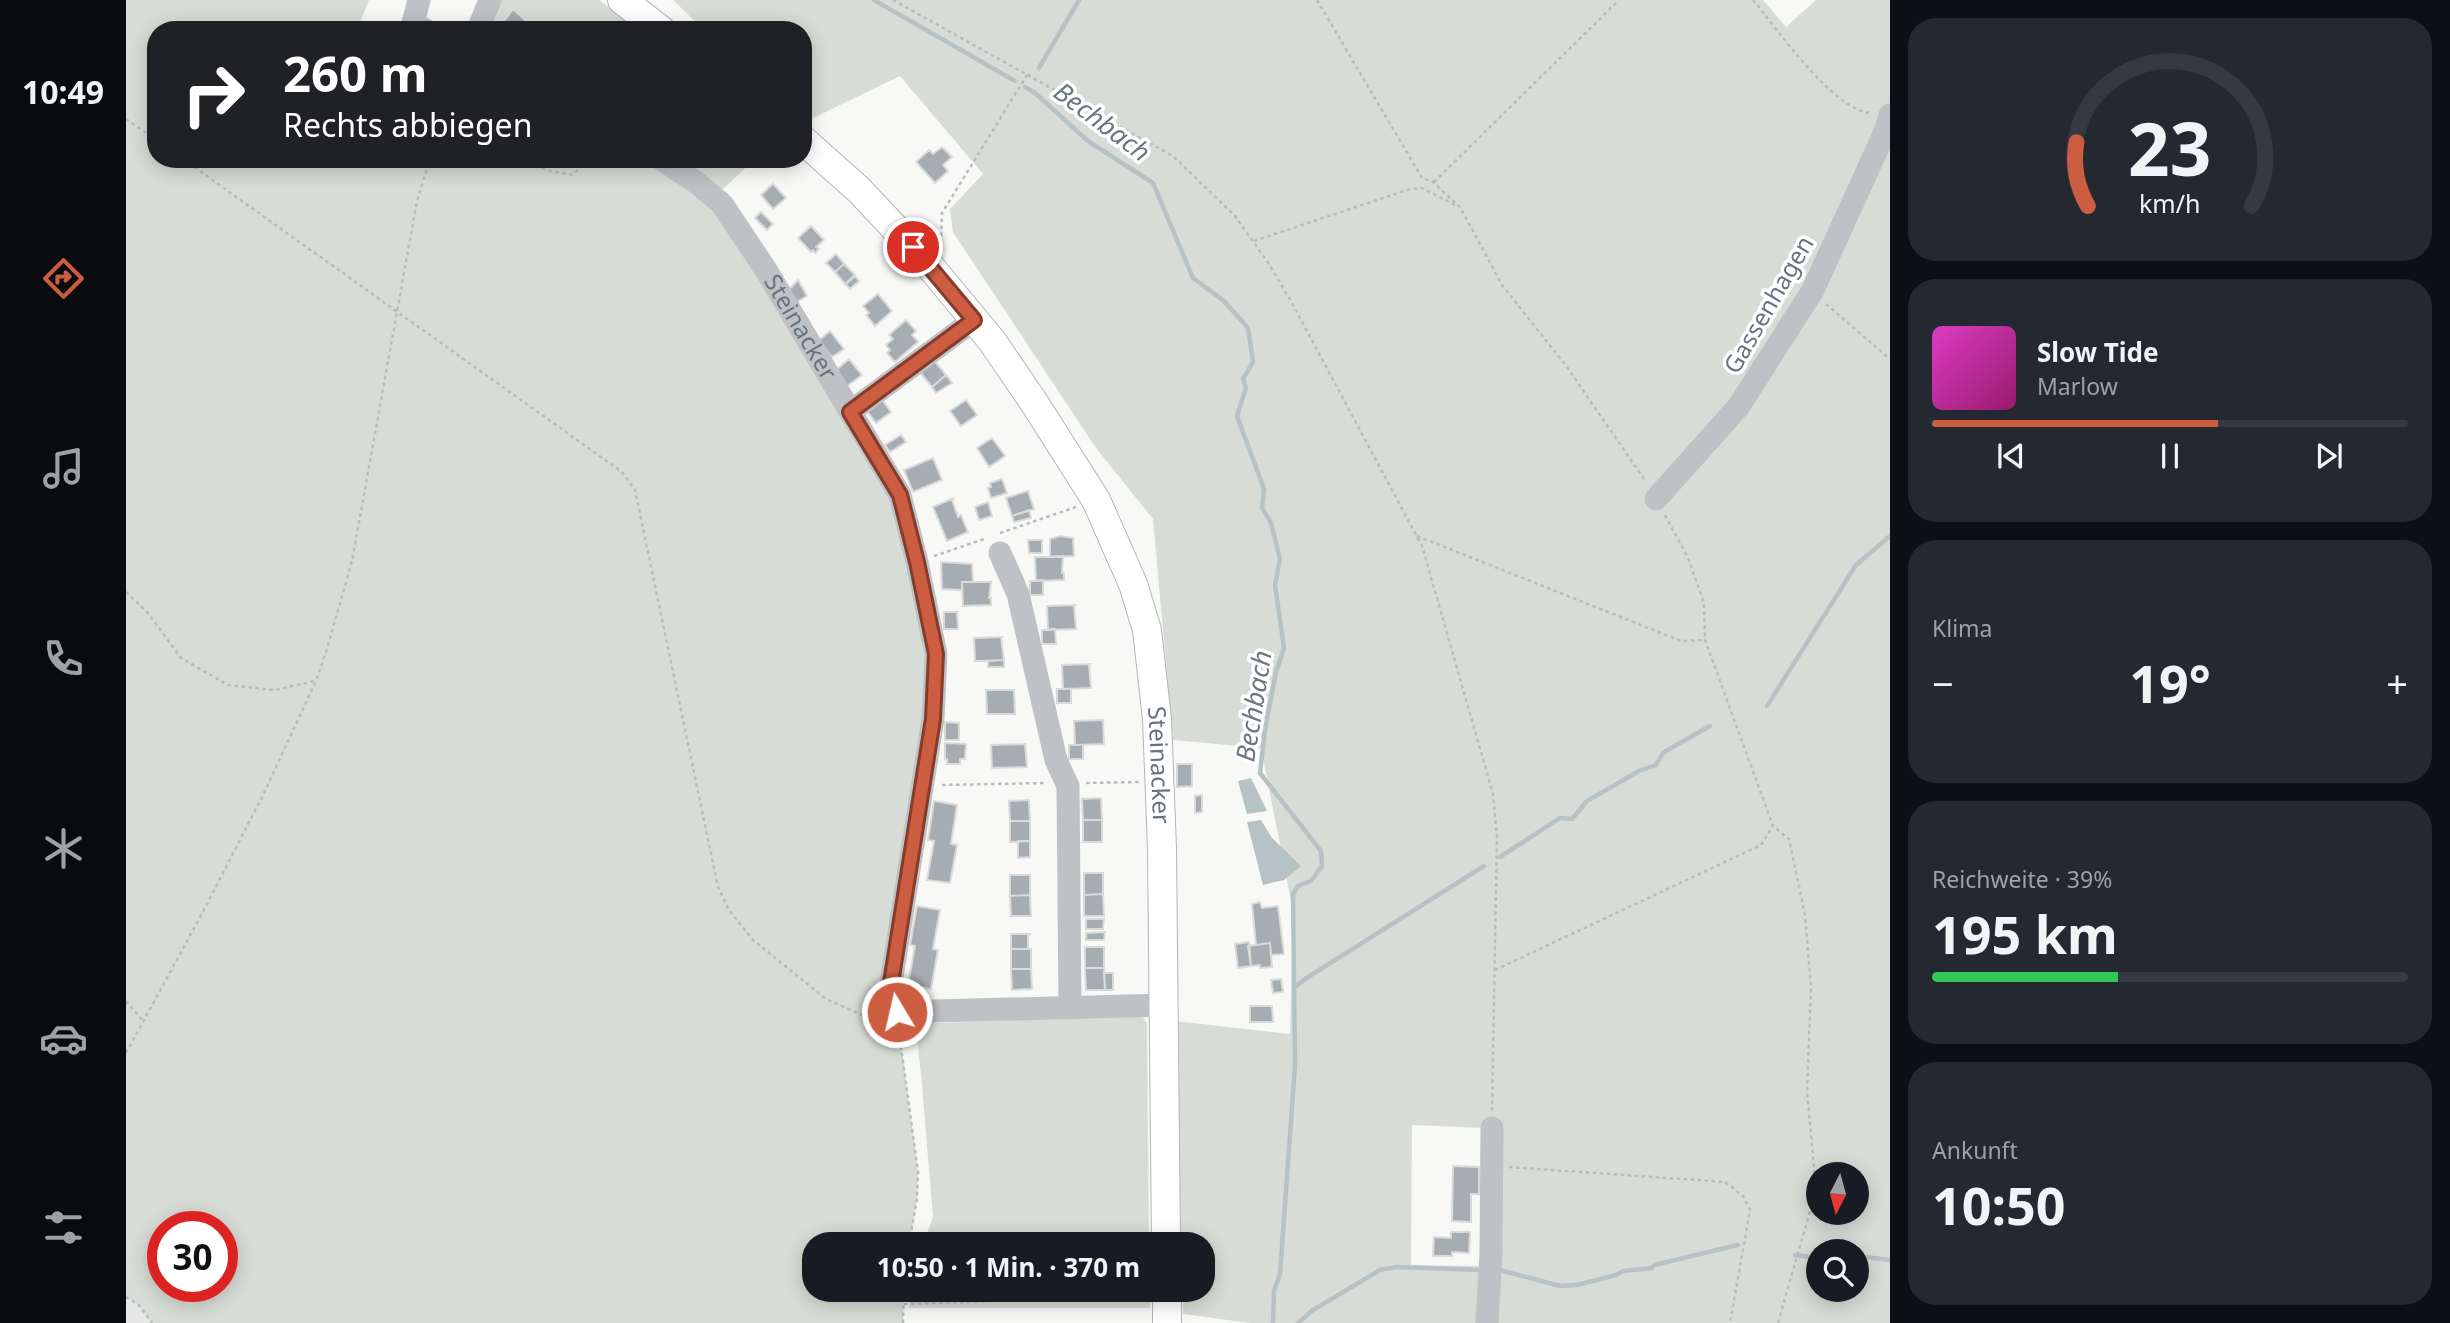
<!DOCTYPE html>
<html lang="de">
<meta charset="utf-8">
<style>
:root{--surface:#171b24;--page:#242831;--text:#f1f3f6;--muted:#9ea1a6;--line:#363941;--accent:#cd5d41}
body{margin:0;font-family:"Noto Sans",sans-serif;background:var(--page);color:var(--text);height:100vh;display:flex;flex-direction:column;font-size:26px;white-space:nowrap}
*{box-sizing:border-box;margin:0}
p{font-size:23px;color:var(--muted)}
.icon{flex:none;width:38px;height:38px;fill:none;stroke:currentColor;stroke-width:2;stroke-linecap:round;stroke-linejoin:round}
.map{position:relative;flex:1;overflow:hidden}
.side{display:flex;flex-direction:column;gap:18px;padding:18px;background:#0d0f14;width:560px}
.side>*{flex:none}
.guide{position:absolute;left:21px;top:21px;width:665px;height:147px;border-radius:28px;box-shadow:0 4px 18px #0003;background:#202124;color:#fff;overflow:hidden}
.needle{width:46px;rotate:186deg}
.fabs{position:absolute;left:1680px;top:1162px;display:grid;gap:14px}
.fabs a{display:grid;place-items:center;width:63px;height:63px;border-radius:50%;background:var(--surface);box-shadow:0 4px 18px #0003;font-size:35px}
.speed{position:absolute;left:21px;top:1211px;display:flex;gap:14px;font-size:35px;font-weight:700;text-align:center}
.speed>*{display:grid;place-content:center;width:91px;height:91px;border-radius:50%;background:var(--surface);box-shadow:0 4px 18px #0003;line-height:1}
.speed .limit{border:10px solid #d22;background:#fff;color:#111}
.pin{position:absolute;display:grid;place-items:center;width:60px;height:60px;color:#fff;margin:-30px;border:4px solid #fff;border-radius:50%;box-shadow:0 2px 7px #0007}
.me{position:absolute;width:77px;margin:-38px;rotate:351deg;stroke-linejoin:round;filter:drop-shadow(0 0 5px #0008)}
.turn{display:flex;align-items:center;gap:24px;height:147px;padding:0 21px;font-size:32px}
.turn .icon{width:91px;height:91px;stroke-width:2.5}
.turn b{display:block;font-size:49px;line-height:60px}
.big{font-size:52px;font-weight:700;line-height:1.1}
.side .card{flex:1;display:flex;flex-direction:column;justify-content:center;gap:10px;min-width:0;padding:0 24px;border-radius:28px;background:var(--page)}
.side .dial{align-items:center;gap:0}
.dial svg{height:182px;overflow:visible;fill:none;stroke:var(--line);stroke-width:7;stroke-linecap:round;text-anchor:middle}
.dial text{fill:var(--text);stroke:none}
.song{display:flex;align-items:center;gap:21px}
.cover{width:84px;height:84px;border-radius:10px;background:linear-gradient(135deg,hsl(310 70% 55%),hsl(320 70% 35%))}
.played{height:7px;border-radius:4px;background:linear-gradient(90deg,var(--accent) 60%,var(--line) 60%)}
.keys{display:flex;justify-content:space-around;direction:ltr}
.heat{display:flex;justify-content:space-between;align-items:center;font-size:38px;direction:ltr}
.charge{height:10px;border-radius:5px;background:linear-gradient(90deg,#34c759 39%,var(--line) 0)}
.trip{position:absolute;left:676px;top:1232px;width:413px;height:70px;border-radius:28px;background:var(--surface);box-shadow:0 4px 18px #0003;font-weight:700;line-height:70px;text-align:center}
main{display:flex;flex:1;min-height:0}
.tabs{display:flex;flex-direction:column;width:126px;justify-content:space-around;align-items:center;background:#090b0e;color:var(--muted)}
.tabs .icon{width:49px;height:49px}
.tabs .selected{color:var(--accent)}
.tabs b{font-size:32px;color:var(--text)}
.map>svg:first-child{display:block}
.built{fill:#e6e7e6}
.green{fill:#d8dcd6;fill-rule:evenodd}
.water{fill:#b7c2c5}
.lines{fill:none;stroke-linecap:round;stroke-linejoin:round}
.stream{stroke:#b7c2c5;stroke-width:4.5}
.building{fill:#a6adb2;stroke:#dadad8;stroke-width:2}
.major-casing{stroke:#b2b6b9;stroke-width:30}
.path{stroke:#b8bbbe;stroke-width:2.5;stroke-dasharray:3.5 3.5;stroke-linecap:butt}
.minor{stroke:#bec2c5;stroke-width:23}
.major{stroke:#fff;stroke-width:28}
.route-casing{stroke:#853c2a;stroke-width:18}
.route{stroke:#cd5d41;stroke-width:12}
.labels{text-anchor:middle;stroke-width:7;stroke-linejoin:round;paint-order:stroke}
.street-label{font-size:24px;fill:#66747d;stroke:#fff}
.water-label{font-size:26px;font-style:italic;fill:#67797f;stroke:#fff}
</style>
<main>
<nav class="tabs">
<b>10:49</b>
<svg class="icon selected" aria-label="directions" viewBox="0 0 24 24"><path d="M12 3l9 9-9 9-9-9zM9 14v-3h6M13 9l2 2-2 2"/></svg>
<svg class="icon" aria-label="music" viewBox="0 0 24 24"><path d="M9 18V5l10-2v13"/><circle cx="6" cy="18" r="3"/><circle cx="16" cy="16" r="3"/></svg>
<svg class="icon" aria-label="phone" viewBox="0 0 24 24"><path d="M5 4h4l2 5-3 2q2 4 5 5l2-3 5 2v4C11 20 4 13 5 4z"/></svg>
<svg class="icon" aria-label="climate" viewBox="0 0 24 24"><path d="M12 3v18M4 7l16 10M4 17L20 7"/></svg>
<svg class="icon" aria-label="car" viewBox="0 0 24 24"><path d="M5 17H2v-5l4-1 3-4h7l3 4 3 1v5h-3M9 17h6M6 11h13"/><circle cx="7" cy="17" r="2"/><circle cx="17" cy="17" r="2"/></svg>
<svg class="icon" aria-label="filters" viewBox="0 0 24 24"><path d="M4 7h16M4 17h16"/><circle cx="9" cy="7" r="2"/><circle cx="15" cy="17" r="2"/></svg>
</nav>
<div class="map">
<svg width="1764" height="1323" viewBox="0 0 1764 1323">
<rect width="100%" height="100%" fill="#f8f8f6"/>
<path class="built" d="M0,1298L13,1305L26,1323H0Z"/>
<path class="green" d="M0,0H243L231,30H30V159H516L586,201L774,495L810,654L771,1012L792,1172L791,1199L783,1244H688V1290H778L777,1323H26L13,1305L0,1297ZM37,1227H96V1286H37Z
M374,0H473L515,30H366Z
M547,0H1637L1660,27L1690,0H1764V1323H1124L1057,1314V1290H1076V1244H1055L1050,1021L1164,1034L1167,911L1135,748L1047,740L1027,519L970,448L827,232L824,209L857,174L774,76L677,123V30H578ZM1286,1125L1358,1128L1356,1266L1285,1265ZM1692,1174H1731V1213H1692ZM1692,1251H1731V1290H1692Z
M544,159H629L595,191Z
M1015,1014L1021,1024L1023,1244H797L807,1217L795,1074L789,1024Z
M783,1290H1024V1308H783Z"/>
<path class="water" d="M1125,778L1141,811L1121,814L1112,781Z
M1135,820L1146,838L1175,866L1158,880L1137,885L1121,822Z"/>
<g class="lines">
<path class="stream" d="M748,0L889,81
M913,68L953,0
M899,87L909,93L962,141L1027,183L1067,278L1098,301L1122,328L1127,362L1117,379L1120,388L1111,416L1138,489L1136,508L1145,523L1154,559L1149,585L1158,648L1150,672L1139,729L1134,773L1195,851L1196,866L1185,881L1172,886L1167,894L1169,1065L1154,1274L1148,1291L1147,1323
M1641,706L1730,565L1764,536
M1374,857L1434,818L1446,819L1461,801L1513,771L1530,765L1538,752L1584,726
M1169,987L1179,979L1358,866
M1669,1255L1692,1258
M1731,1256L1764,1260
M1370,1269L1434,1286L1451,1285L1490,1275L1497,1271L1526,1268L1528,1265L1612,1245
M1172,1323L1187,1310L1254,1270L1270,1267L1356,1270"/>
</g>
<path class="building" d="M387,9L408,28L407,30L372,29Z
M816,147L826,157L817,165L822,171L809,183L790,162L803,150L807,154Z
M647,184L660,198L647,209L635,195Z
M635,212L647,224L641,230L629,218Z
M685,226L698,240L690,247L693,249L689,253L687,250L685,252L672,238Z
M710,254L718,264L709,272L700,263Z
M718,264L729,275L719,284L709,272Z
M729,276L733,281L724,289L720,284Z
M672,280L681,296L669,303L662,291Z
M752,294L766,311L749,326L740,315L743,313L737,306Z
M780,320L790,331L786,335L792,342L769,362L761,353L764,350L760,345L767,339L763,335Z
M704,331L718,349L706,357L692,341Z
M806,358L820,375L806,387L792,370Z
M723,359L736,375L721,386L709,371Z
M820,375L826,383L810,393L806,387Z
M756,400L765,412L750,423L741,411Z
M840,400L851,415L835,426L824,411Z
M775,435L780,442L764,452L759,445Z
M866,438L879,456L863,467L851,448Z
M807,458L816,480L787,492L778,470Z
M876,479L881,493L865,498L862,488L865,487L864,483Z
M902,491L908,509L886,516L880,498Z
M828,498L826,500L832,517L835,515L842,532L821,541L807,507Z
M862,502L866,516L853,520L849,507Z
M903,510L905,518L888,522L886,516Z
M934,536L947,538L948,556L924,557V539Z
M902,540H916V553H903Z
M937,556L936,573H938V580L910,581L909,557Z
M815,562L846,564L847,582H836V590L816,589Z
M917,580V595H904V581Z
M836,582H865L863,598H865V605L837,606Z
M949,605L948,606L950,629L922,630L921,606Z
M818,612H831L832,629H818Z
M929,629L930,644H916V630Z
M875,637L878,660L849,661L848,638L877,637Z
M878,660V667H862V661Z
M964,664L963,665L965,688L937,689L936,665Z
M931,689H945V703H931Z
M860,690H888L889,714H861Z
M977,720L978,744L949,745L948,721Z
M819,722L833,723V740H819Z
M819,743L840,744L839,759H834V764H821V759H819Z
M899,744L901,767L866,768L865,745L900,744Z
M943,745H957V759H943Z
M1051,764H1066V786L1051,787Z
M1076,795V812L1069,813V796Z
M975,798L976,820H957L956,799Z
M903,800L904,821H884L883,801Z
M808,801L831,805L825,844L831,845L824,883L801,880L808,841L802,840Z
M957,820H976V842H957Z
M884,821H904V841L884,842Z
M892,841H904V857L892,858Z
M958,873H977V894L958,895Z
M884,875H904V895L884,896Z
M977,894L978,916H958V895Z
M904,895L905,916H885L884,896Z
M1134,902L1136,908L1152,906L1158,954L1145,955L1144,943L1130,945L1126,904Z
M791,906L814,910L807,949L812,950L805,989L782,985L789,946L784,945Z
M960,919H978L977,929H960Z
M979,932L978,940H960V933Z
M885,934H905L902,935V949H885Z
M1123,942L1125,966L1112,968L1109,944Z
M1144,943L1146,967L1134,968V965L1125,966L1122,946Z
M959,947H978V968H959Z
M885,949H905V969H885Z
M959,968H978L979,990H960Z
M885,969H905L906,989L886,990Z
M978,973H987V990H979Z
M1155,979L1157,992L1147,993L1145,980Z
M1124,1006H1146L1147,1022H1124Z
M1327,1166L1353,1167V1194H1345V1222L1326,1221Z
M1325,1232H1344L1343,1253L1326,1252V1256H1307L1308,1237L1325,1238Z"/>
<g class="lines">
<defs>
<g id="major">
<path d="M496,0L535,30"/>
<path id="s2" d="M677,140L733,190L798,259L866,341L909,404L970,500L1007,584L1021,630L1031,719L1036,848L1040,1244"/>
<path d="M1041,1290V1323"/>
</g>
</defs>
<use href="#major" class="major-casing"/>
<path class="path" d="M767,0L1047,156L1109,216L1143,264L1166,303L1296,546L1367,794L1371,836L1366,1110
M1191,0L1296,178L1307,182L1334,207L1376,285L1441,367L1520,482
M1627,0C1652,30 1705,107 1743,113
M0,119L30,140
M57,159L496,472L509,490L592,887L603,910L627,940L700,999L736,1015L753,1014
M397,159L424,171L447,175L461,159
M1308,182L1493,0
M1128,241L1284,189L1296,188L1329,205
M815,243L816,213L901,75
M1700,304L1764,359
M1539,515L1562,558L1578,603L1579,640L1647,826L1663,839L1679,915L1685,987L1681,1091L1690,1190L1652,1323
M874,533L950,507
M1291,536L1555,641L1579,640
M808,556L861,538
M0,592L22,613L55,658L102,685L149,690L188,681
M960,783L1013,782
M816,785L918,783
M1369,970L1635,845L1647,826
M0,1001L17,1021
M773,1032L792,1172L791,1199L783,1244
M0,1053L79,908L137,795L190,681L201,649L226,561L291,201L304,159
M1383,1167L1599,1182L1617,1196L1624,1210L1604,1323
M0,1297L13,1305L26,1323
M778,1304L1019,1296
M777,1323L778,1290"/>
<g class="minor">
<path d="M293,0L287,23L299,30"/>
<path d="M352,30L364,0"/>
<path id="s1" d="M535,159L571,183L596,204L640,270L774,495L791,562L810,654L807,719L765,983L771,1012L1038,1005"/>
<path d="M724,412L848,320"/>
<path d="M1530,499L1613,406L1687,290L1759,132L1764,115"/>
<path d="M874,553L892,594L930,760L942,786L944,1008"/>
<path d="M1361,1323L1365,1253L1366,1128"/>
</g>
<use href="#major" class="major"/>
</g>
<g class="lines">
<defs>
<path id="route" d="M771,1012L765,983L807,719L810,654L791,562L774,495L724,412L848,320L787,247"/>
</defs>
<use href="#route" class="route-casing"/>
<use href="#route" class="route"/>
</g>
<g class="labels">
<g class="street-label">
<text transform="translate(1643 305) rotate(-60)" y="8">Gassenhagen</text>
<text dy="8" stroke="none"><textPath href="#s1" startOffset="222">Steinacker</textPath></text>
<text dy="8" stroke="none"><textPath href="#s2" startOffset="742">Steinacker</textPath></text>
</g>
<g class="water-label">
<text transform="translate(976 122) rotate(37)" y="9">Bechbach</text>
<text transform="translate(1128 706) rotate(-81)" y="9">Bechbach</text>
</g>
</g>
</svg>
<div class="fabs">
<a><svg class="needle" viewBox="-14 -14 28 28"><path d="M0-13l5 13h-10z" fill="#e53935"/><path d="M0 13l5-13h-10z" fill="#9ea1a6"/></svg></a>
<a><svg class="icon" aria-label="search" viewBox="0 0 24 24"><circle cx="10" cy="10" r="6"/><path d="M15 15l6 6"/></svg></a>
</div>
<div class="speed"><div class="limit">30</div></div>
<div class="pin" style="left:787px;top:247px;background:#d93025"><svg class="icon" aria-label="arrive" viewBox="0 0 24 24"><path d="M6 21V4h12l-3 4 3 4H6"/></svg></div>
<svg class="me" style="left:771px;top:1012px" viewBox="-20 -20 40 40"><circle r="17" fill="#cd5d41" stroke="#fff" stroke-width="3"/><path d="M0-11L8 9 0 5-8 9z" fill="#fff"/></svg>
<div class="trip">10:50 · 1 Min. · 370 m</div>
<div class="guide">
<div class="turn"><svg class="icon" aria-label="right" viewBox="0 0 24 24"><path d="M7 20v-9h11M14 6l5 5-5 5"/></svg><div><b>260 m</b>Rechts abbiegen</div></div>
</div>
</div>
<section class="side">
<div class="card dial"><svg viewBox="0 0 100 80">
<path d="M14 69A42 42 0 1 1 86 69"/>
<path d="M14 69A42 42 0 0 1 9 41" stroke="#cd5d41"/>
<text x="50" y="56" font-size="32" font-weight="700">23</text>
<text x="50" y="72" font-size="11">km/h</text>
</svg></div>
<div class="card">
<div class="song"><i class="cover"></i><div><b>Slow Tide</b><p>Marlow</p></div></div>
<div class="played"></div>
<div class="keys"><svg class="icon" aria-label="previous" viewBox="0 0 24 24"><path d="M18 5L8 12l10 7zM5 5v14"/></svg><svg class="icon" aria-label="pause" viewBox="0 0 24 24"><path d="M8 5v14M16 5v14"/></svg><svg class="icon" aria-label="next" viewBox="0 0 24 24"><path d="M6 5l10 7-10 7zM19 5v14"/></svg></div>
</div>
<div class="card"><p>Klima</p>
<div class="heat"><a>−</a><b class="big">19°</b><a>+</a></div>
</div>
<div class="card"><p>Reichweite · 39%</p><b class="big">195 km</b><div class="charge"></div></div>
<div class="card"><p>Ankunft</p><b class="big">10:50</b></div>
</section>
</main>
